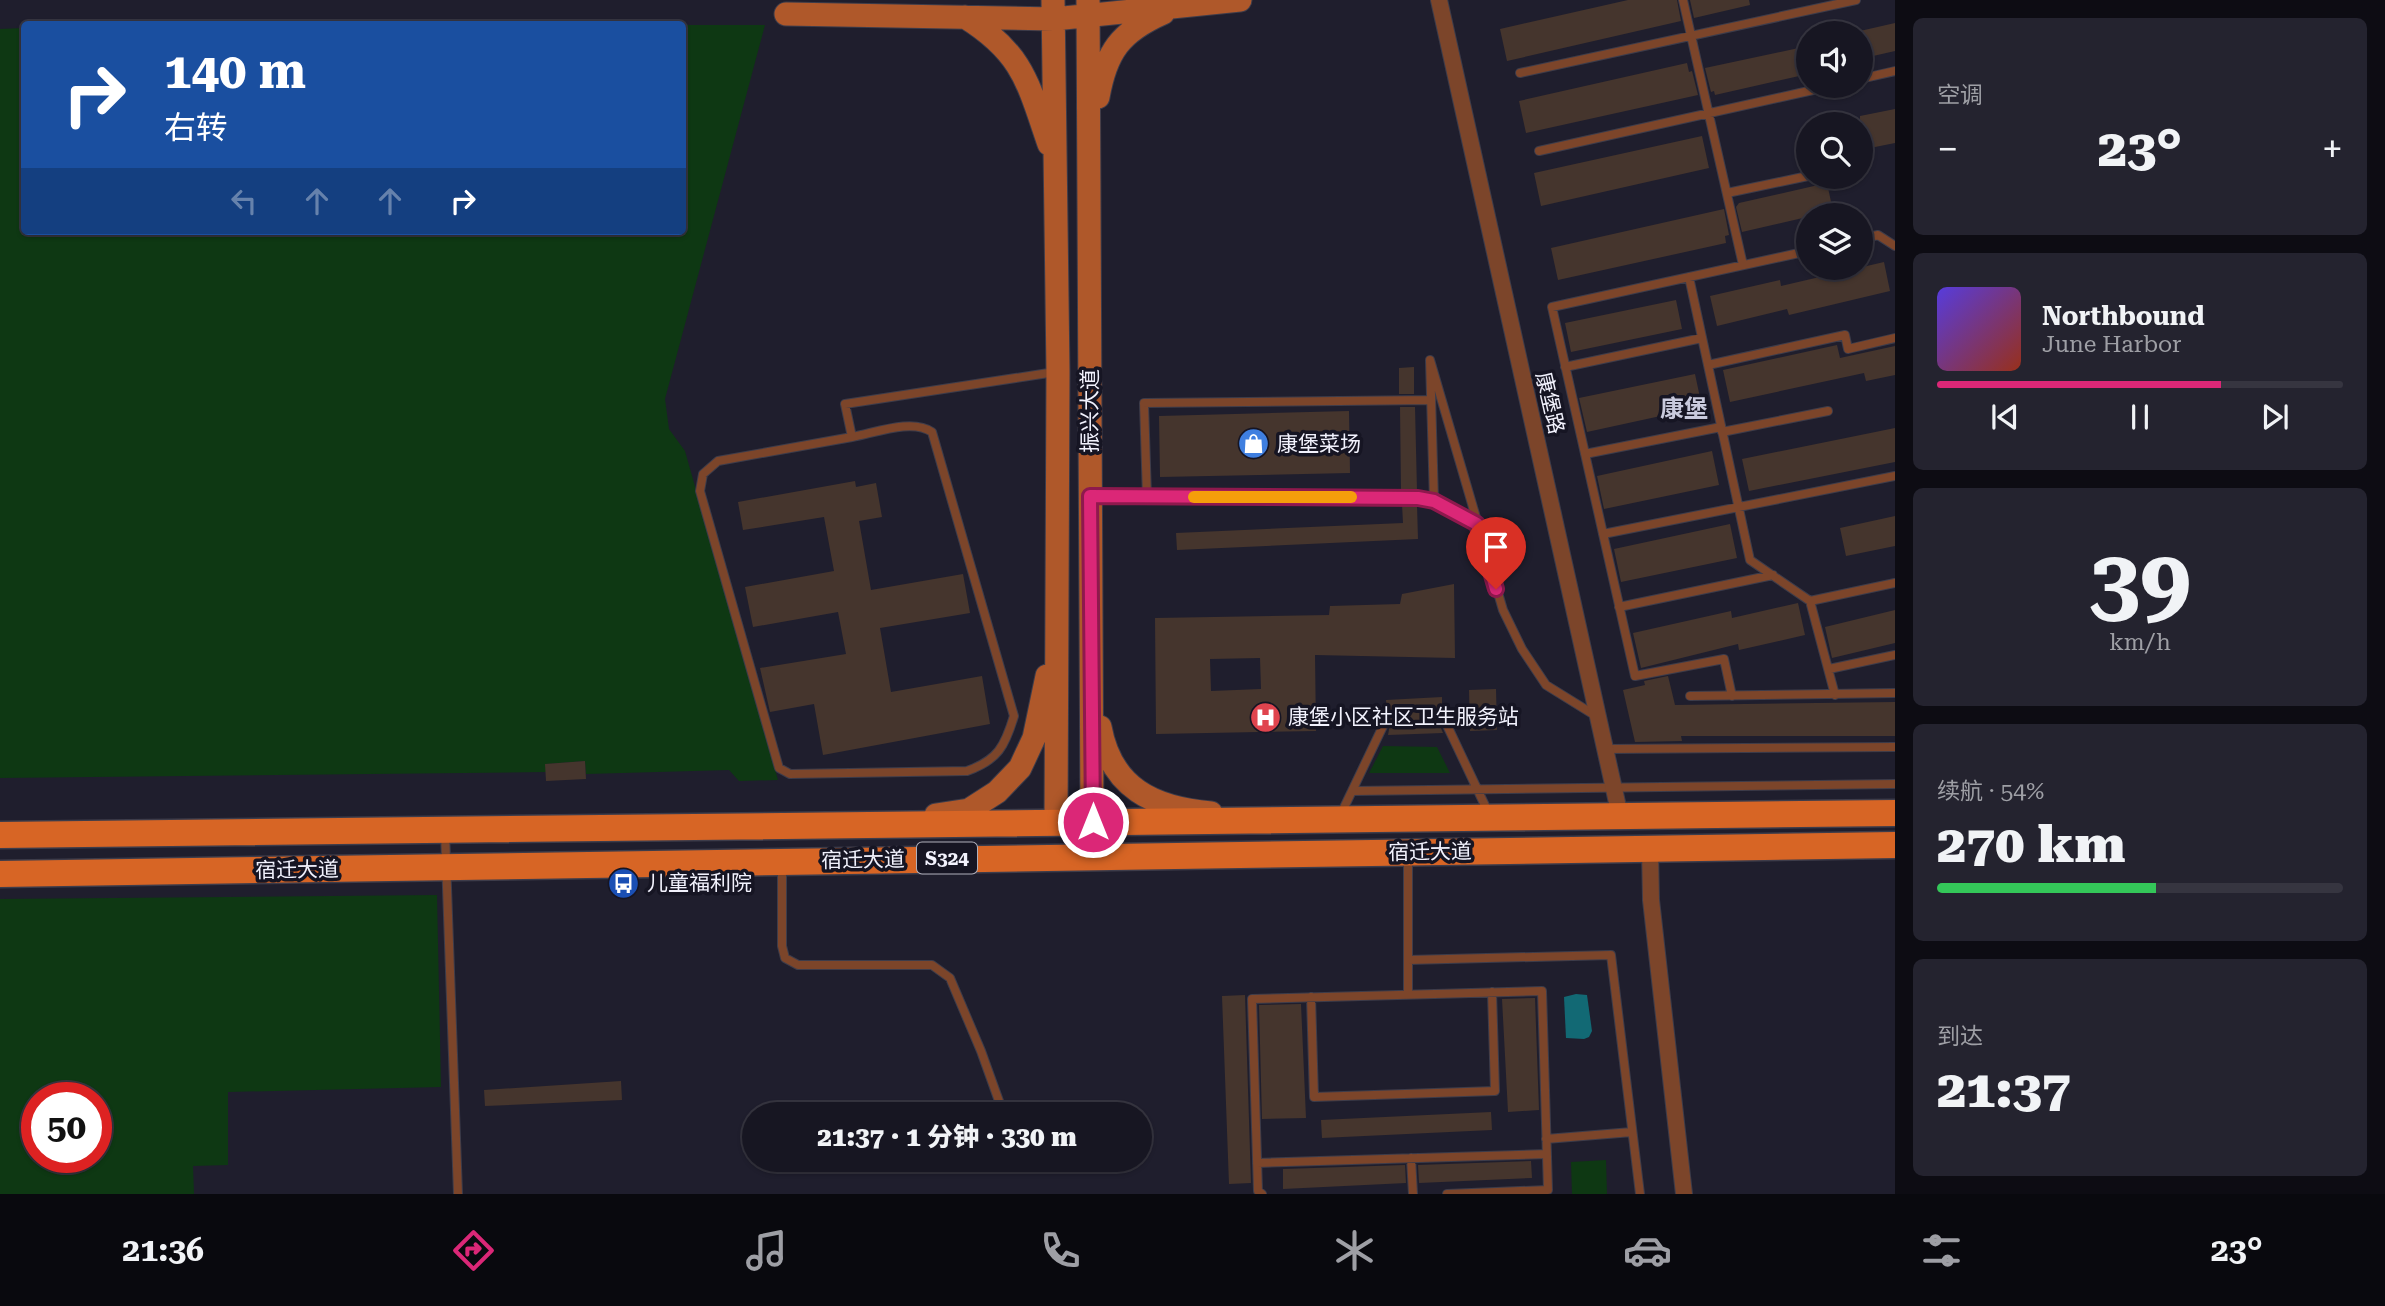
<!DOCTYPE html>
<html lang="zh">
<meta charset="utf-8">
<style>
:root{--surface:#171622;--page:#24232f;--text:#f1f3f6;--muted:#9e9fa5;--line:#363540;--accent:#db2777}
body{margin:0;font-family:"Roboto Serif","Noto Sans SC",serif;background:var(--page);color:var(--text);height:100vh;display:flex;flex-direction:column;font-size:26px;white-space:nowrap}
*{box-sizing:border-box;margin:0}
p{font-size:23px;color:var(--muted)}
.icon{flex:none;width:38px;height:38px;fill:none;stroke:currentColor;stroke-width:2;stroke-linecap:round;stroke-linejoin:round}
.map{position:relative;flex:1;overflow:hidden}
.panel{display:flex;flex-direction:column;gap:18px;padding:18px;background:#0d0c13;width:490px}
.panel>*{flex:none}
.guide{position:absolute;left:21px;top:21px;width:665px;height:214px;border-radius:7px;box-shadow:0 2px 5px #0004,0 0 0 2px var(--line);background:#1a4fa0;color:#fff;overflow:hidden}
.tools{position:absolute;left:1796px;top:21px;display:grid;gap:14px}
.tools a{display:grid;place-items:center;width:77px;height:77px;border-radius:50%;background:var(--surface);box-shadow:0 2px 5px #0004,0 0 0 2px var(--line);font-size:35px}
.speed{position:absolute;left:21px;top:1082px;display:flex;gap:14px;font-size:35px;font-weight:700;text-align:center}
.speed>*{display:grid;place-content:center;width:91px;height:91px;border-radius:50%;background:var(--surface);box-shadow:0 2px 5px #0004,0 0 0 2px var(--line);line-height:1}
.speed .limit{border:10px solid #d22;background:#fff;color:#111}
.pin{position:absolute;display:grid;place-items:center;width:60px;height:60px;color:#fff;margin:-72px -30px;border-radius:50% 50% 50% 0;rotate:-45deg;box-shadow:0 0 7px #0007}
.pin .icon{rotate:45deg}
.me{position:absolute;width:77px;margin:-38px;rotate:0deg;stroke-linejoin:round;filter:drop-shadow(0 0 5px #0008)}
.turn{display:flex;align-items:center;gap:24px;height:147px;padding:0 28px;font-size:32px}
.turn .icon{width:91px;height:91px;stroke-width:2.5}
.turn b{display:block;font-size:49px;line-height:60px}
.lanes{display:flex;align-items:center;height:66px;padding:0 28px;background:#0003;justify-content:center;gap:35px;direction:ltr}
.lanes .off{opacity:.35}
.big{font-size:52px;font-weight:800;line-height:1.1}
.panel .card{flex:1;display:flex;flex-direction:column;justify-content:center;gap:10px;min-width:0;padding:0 24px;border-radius:10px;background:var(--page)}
.panel .dial{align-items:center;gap:0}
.dial b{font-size:91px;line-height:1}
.song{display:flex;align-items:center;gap:21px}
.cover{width:84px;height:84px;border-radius:10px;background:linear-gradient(135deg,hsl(250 70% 55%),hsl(10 70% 35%))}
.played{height:7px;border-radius:4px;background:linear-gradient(90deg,var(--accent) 70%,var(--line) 70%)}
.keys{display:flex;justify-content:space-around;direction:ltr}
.heat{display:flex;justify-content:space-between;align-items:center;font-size:38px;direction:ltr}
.charge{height:10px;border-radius:5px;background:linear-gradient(90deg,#34c759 54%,var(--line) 0)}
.trip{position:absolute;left:742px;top:1102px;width:410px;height:70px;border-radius:35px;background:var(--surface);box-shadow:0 2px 5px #0004,0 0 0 2px var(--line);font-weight:800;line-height:70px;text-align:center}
.menu{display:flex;height:112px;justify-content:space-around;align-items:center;background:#09090e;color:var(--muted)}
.menu .icon{width:49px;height:49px}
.menu .on{color:var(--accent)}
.menu b{font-size:32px;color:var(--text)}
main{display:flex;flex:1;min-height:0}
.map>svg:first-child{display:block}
.green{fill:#0e3813;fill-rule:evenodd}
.water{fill:#126974}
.building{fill:#45352d;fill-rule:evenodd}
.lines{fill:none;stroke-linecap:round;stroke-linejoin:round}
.lane-casing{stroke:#3d3c4a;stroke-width:10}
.street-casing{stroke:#3d3c4a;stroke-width:18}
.secondary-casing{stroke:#3d3c4a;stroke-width:25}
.primary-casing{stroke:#3d3c4a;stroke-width:29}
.lane{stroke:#7c452a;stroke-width:8}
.street{stroke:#7c452a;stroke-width:16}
.secondary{stroke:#af582a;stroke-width:23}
.primary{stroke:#d76525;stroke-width:26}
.route-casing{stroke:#8e194d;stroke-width:18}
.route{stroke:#db2777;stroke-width:12}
.slow{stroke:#f59e0b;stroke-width:12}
.labels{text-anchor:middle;stroke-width:7;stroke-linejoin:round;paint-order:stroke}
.shield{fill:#161523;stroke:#b0b0bc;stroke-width:2}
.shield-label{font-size:19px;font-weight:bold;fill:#f2f2fd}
.street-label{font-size:21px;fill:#f2f2fd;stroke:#161523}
.poi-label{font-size:21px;fill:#f2f2fd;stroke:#161523;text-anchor:start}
.quarter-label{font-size:24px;font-weight:bold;fill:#c9cadd;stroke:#161523}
</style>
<main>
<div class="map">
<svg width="1895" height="1194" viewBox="0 0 1895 1194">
<rect width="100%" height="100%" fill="#1f1e2d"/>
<path class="green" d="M683,25H765L665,399L669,429L685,451L778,780L739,781L729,770L586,774L585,761L546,764V772L0,778V29L24,28V231H682Z
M1383,746L1437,747L1450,773H1369Z
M437,895L441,1087L228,1092V1165L193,1166L194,1194H0V899ZM37,1097H96V1157H37Z
M1606,1160L1607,1194H1572L1571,1162Z"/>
<path class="water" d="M1576,994L1587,995L1592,1031L1589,1037L1584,1039L1566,1038L1564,997Z"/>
<path class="building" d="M1628,0H1677L1681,21L1507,61L1500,29Z
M1690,0H1749L1750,5L1694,18Z
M1895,23V51L1860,59V31Z
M1808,46V74L1715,95L1714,91L1711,92L1705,68Z
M1687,63L1689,72L1692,71L1698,95L1526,133L1519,101Z
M1895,109V143L1860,150V116Z
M1702,136L1709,168L1541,206L1534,173Z
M1827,183L1833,211L1742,232L1736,207L1739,203Z
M1724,209L1729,235L1725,236L1726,243L1558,280L1551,248Z
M1884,262L1890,291L1789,315L1787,309L1717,326L1710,296L1780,280L1781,286Z
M1676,300L1682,329L1571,352L1565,323Z
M1837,345L1840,358L1895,346V375L1866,381L1864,373L1730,402L1723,370Z
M1414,367V394H1399V368Z
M1695,374L1702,407L1587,432L1579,398Z
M1400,407H1415L1417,491H1401Z
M1349,411L1350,473L1160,477L1159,416Z
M1895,428V462L1749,491L1742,459Z
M1712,451L1719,485L1604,509L1597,476Z
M855,481L856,487L876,483L882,517L859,521L871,590L963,574L970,613L880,628L891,692L982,676L990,724L823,755L814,704L770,712L760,668L846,654L838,612L753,627L745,587L834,571L824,517L743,530L738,502Z
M1402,504L1417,505L1418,539L1177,550L1176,533L1403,523Z
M1895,516V546L1846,556L1840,528Z
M1730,524L1737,558L1621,582L1614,549Z
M1454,584L1455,658L1315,655L1316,731L1156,734L1155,618L1329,615L1330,606L1400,604L1402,594ZM1260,658L1261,689L1211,691L1210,659Z
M1798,603L1805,635L1739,650L1738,644L1641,668L1633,633L1731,611L1732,618Z
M1895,610V643L1832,658L1825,627Z
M1668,676L1675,705L1895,702V736H1681L1682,741L1635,742L1623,690L1645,685L1644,681Z
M1496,689L1497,730L1470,731L1469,690Z
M1442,697V715L1438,721L1443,733L1388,735L1390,724L1387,718L1386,700Z
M585,761L586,779L546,781L545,764Z
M1245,995L1251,1183L1229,1184L1222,996Z
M1535,998L1539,1110L1508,1112L1502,999Z
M1301,1004L1306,1118L1262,1119L1259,1005Z
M621,1081L622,1100L485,1106L484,1090Z
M1491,1112L1492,1130L1322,1138L1321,1120Z
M1531,1161L1532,1178L1419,1183L1418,1165Z
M1405,1165L1406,1183L1283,1189V1169Z"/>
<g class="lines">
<defs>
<path id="lane" d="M1683,0L1743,265
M1520,73L1856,0
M1860,79L1895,71
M1539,151L1831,86
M1727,193L1808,176
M1860,239L1878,235L1895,246
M1689,277L1750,560L1810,601L1895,583
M1708,365L1845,335L1848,349L1895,338
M1565,367L1702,338
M1722,432L1828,411
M852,437C875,433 912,418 932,432L1014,716C1005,746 998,760 967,771L790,774L779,768L700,491L703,474L718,461L852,437L845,404L1055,372
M1585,454L1721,427
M1091,496L1417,498L1434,501
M1147,497L1144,403L1431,400
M1477,524L1434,501L1430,360L1503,610L1522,649L1546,685L1596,716
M1603,534L1895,476
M1810,601L1835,695
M1619,607L1773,575
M1829,669L1895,655
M1690,696L1895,693
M1732,696L1724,659L1635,676L1552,307L1808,251
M1445,721L1489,814
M1605,749L1895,747
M1352,791L1895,784
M1340,816L1384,724
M445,832L458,1194
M1408,857V960L1611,955L1640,1194
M782,867V946L785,958L798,965H932L950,978L981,1051L1004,1115
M1408,994V960
M1311,997L1314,1097L1495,1091L1492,992
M1546,1139L1632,1132
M1411,1158L1413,1194
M1020,1160L1023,1169
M1257,1163L1547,1154
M1262,1194L1258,1191L1252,999L1542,991L1548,1190L1447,1194"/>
<path id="street" d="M1439,0L1620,816
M1650,849L1651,900L1684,1194"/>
<path id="secondary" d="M1053,0L1058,372L1056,821
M1088,0L1092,822
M786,14L1054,19L1240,0
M965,17C1023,53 1028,83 1049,144
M1098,97C1106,52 1120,32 1163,13
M1100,727C1111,788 1153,808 1211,813
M936,815L969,810L997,792L1020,768L1034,738L1047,676"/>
<path id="primary" d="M0,835L1895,813
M0,874L1895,845"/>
</defs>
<use href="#lane" class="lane-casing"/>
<use href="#street" class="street-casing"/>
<use href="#secondary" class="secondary-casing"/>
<use href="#primary" class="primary-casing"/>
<use href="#lane" class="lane"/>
<use href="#street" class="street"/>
<use href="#secondary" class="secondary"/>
<use href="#primary" class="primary"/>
</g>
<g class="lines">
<defs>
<path id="route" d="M1093,822L1090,496L1418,498L1434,501L1477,524L1496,589"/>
</defs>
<use href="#route" class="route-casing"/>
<use href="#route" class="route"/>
<path class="slow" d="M1194,497H1351"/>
</g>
<defs>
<symbol id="shop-disc" viewBox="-11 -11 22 22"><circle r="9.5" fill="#3f7fe0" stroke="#161523"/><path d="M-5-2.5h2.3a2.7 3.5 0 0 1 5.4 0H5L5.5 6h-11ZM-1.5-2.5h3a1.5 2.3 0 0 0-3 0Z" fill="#fff"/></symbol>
<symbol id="hospital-disc" viewBox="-11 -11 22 22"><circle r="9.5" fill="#e0444e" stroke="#161523"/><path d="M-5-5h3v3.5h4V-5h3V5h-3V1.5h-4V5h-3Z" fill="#fff"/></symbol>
<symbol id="bus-disc" viewBox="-11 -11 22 22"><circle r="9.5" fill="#1a4fb4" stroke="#161523"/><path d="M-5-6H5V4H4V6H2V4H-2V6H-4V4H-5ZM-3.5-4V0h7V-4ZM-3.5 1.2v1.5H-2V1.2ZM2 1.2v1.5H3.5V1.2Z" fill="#fff"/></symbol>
</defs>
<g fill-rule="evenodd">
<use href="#shop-disc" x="1236" y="426" width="35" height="35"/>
<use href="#hospital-disc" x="1248" y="700" width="35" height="35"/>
<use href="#bus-disc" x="606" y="866" width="35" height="35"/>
</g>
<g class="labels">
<rect class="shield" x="917" y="842.5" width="60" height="31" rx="5"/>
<g class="shield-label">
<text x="947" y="865">S324</text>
</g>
<g class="street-label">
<text transform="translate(1550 403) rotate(77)" y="7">康堡路</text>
<text transform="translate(1090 411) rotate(-90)" y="7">振兴大道</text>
<text transform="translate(1430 852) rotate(-1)" y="7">宿迁大道</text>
<text transform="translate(863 860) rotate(-1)" y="7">宿迁大道</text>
<text transform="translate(297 870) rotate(-1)" y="7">宿迁大道</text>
</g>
<g class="poi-label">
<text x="1277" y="451">康堡菜场</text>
<text x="1288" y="724">康堡小区社区卫生服务站</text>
<text x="647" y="890">儿童福利院</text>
</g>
<g class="quarter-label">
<text x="1684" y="417">康堡</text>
</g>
</g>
</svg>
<div class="tools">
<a><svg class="icon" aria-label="sound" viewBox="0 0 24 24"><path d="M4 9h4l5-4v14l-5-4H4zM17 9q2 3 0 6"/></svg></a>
<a><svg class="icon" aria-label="search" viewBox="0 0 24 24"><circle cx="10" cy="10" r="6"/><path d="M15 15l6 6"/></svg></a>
<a><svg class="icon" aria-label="layers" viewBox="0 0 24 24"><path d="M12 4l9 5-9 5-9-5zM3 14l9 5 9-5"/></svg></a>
</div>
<div class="speed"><div class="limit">50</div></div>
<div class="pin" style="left:1496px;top:589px;background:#d93025"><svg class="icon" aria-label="arrive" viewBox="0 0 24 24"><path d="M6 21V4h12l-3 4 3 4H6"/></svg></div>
<svg class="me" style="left:1093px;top:822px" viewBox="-20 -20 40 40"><circle r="17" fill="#db2777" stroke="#fff" stroke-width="3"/><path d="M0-11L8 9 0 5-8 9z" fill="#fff"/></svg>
<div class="trip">21:37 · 1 分钟 · 330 m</div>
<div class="guide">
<div class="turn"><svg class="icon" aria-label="right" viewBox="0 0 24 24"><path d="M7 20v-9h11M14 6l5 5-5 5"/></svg><div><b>140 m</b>右转</div></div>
<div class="lanes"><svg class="icon off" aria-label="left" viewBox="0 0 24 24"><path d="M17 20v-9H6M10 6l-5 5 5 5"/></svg><svg class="icon off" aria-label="ahead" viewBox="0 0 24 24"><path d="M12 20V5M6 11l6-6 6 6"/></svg><svg class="icon off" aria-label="ahead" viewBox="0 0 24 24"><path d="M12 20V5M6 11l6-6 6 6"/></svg><svg class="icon" aria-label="right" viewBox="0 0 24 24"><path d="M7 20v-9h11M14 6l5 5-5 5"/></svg></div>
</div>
</div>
<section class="panel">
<div class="card"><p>空调</p>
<div class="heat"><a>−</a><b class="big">23°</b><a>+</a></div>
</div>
<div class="card">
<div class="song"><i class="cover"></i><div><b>Northbound</b><p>June Harbor</p></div></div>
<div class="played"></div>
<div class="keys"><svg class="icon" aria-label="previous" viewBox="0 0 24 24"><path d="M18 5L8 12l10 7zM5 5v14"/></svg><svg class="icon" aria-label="pause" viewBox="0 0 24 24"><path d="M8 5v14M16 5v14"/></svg><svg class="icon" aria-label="next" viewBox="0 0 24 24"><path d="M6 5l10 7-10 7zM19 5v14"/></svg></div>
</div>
<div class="card dial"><b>39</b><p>km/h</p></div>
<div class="card"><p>续航 · 54%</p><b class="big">270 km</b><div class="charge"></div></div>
<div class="card"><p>到达</p><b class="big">21:37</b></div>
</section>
</main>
<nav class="menu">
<b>21:36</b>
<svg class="icon on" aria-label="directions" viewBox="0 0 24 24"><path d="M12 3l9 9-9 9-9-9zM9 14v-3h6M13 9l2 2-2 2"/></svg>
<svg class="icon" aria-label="music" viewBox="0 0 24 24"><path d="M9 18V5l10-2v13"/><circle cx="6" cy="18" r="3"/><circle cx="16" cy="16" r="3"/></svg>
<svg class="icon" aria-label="phone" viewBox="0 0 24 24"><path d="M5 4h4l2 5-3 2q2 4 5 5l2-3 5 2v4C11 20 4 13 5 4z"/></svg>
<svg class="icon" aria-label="climate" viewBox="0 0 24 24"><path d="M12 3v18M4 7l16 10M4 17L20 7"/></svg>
<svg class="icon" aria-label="car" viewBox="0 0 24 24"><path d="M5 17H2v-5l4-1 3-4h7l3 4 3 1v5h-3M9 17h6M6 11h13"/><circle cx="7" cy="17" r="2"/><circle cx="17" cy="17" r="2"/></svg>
<svg class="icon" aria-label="filters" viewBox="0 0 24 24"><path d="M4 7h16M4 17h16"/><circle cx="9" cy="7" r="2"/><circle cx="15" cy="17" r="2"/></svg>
<b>23°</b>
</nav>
